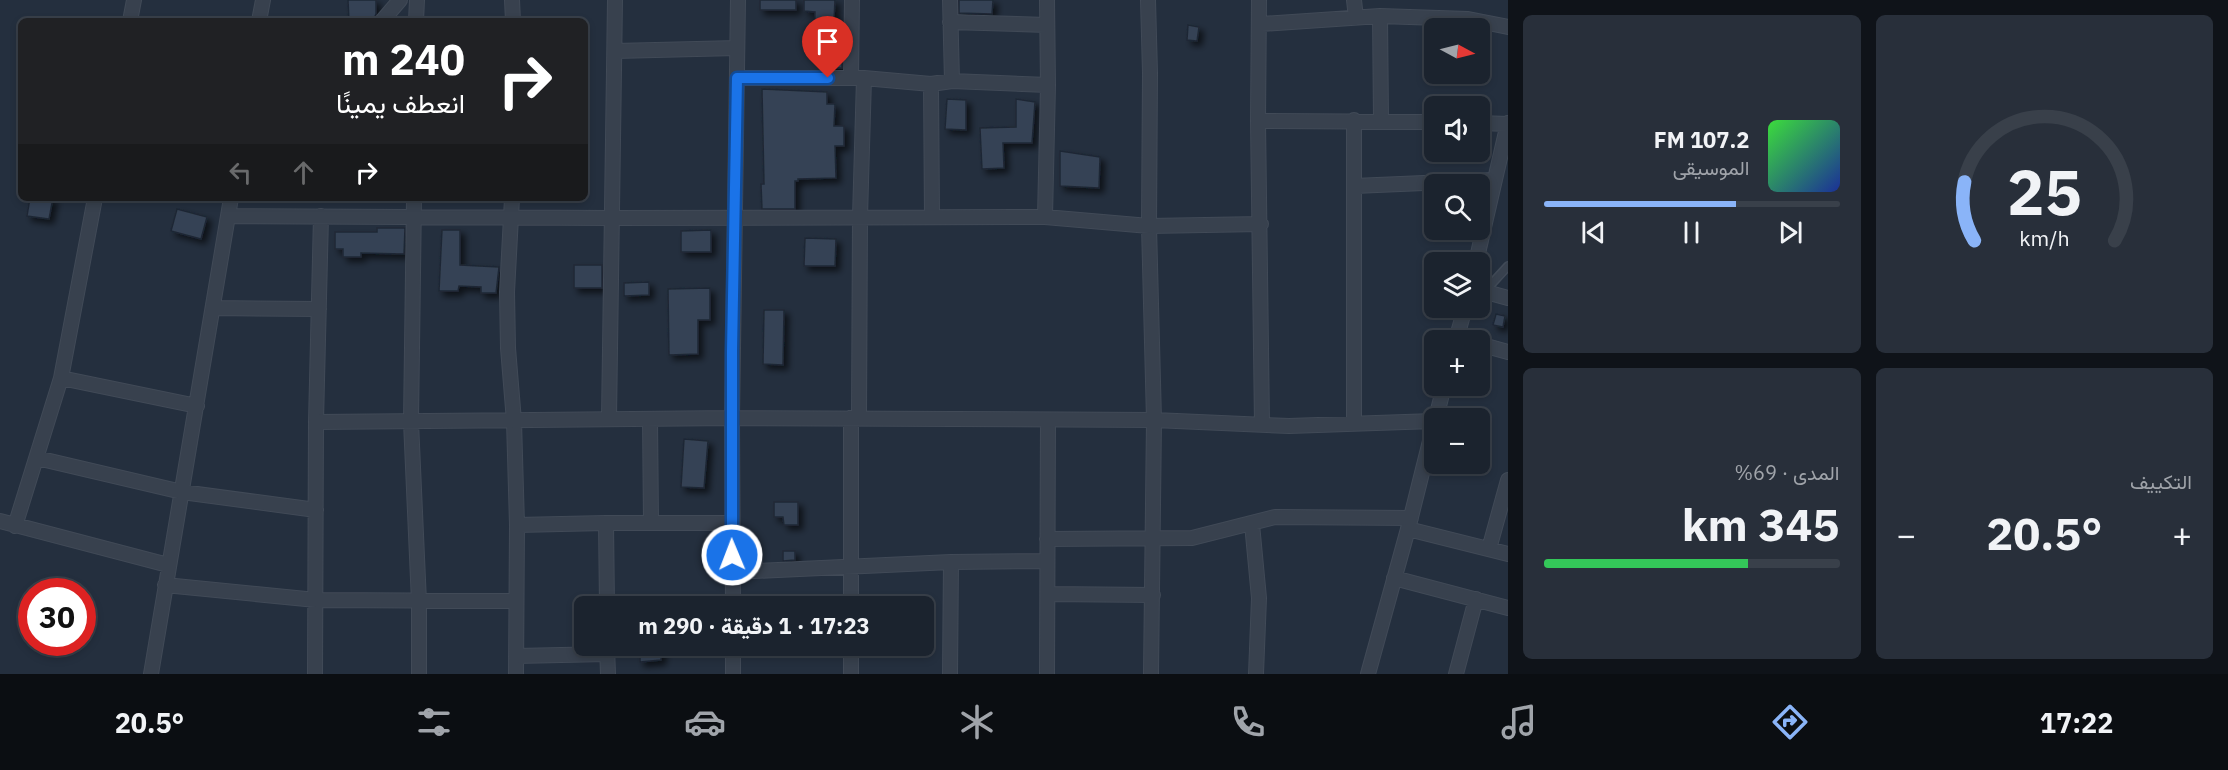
<!DOCTYPE html>
<html lang="ar">
<meta charset="utf-8">
<style>
:root{--surface:#1b232e;--page:#282f3a;--text:#f1f3f6;--muted:#a0a4aa;--line:#39404a;--accent:#8ab4f8}
body{margin:0;font-family:"IBM Plex Sans",Vazirmatn,sans-serif;background:var(--page);color:var(--text);direction:rtl;height:100vh;display:flex;flex-direction:column;font-size:22px;white-space:nowrap}
*{box-sizing:border-box;margin:0}
p{font-size:20px;color:var(--muted)}
.icon{flex:none;width:33px;height:33px;fill:none;stroke:currentColor;stroke-width:2;stroke-linecap:round;stroke-linejoin:round}
.map{position:relative;flex:1;overflow:hidden;direction:ltr}
.sheet{display:flex;flex-direction:column;gap:15px;padding:15px;background:#0f1319;width:720px}
.sheet>*{flex:none}
.banner{position:absolute;left:18px;top:18px;width:570px;height:183px;border-radius:9px;box-shadow:0 3px 9px #0003,0 0 0 2px var(--line);direction:rtl;background:#202124;color:#fff;overflow:hidden}
.needle{width:39px;rotate:97deg}
.buttons{position:absolute;left:1424px;top:18px;display:grid;gap:12px}
.buttons a{display:grid;place-items:center;width:66px;height:66px;border-radius:9px;background:var(--surface);box-shadow:0 3px 9px #0003,0 0 0 2px var(--line);font-size:30px}
.speed{position:absolute;left:18px;top:578px;display:flex;gap:12px;font-size:30px;font-weight:700;text-align:center}
.speed>*{display:grid;place-content:center;width:78px;height:78px;border-radius:50%;background:var(--surface);box-shadow:0 3px 9px #0003,0 0 0 2px var(--line);line-height:1}
.speed .limit{border:9px solid #d22;background:#fff;color:#111}
.pin{position:absolute;display:grid;place-items:center;width:51px;height:51px;color:#fff;margin:-62px -26px;border-radius:50% 50% 50% 0;rotate:-45deg;box-shadow:0 0 6px #0007}
.pin .icon{rotate:45deg}
.me{position:absolute;width:66px;margin:-33px;rotate:359deg;stroke-linejoin:round;filter:drop-shadow(0 0 4px #0008)}
.turn{display:flex;align-items:center;gap:21px;height:126px;padding:0 24px;font-size:27px}
.turn .icon{width:78px;height:78px;stroke-width:2.5}
.turn b{display:block;font-size:42px;line-height:51px}
.lanes{display:flex;align-items:center;height:57px;padding:0 24px;background:#0003;justify-content:center;gap:30px;direction:ltr}
.lanes .off{opacity:.35}
.big{font-size:45px;font-weight:800;line-height:1.1}
.sheet .widget{flex:1;display:flex;flex-direction:column;justify-content:center;gap:9px;min-width:0;padding:0 21px;border-radius:9px;background:var(--page)}
.sheet .dial{align-items:center;gap:0}
.dial svg{height:156px;overflow:visible;fill:none;stroke:var(--line);stroke-width:7;stroke-linecap:round;text-anchor:middle}
.dial text{fill:var(--text);stroke:none}
.song{display:flex;align-items:center;gap:18px}
.cover{width:72px;height:72px;border-radius:9px;background:linear-gradient(135deg,hsl(120 70% 55%),hsl(230 70% 35%))}
.played{height:6px;border-radius:3px;background:linear-gradient(90deg,var(--accent) 65%,var(--line) 65%)}
.keys{display:flex;justify-content:space-around;direction:ltr}
.heat{display:flex;justify-content:space-between;align-items:center;font-size:33px;direction:ltr}
.charge{height:9px;border-radius:4px;background:linear-gradient(90deg,#34c759 69%,var(--line) 0)}
.sheet .tiles{flex:1;display:grid;gap:15px;grid-template-columns:repeat(2,1fr)}
.trip{position:absolute;left:574px;top:596px;width:360px;height:60px;border-radius:9px;background:var(--surface);box-shadow:0 3px 9px #0003,0 0 0 2px var(--line);font-weight:800;line-height:60px;text-align:center;direction:rtl}
.menu{display:flex;height:96px;justify-content:space-around;align-items:center;background:#0b0e12;color:var(--muted)}
.menu .icon{width:42px;height:42px}
.menu .on{color:var(--accent)}
.menu b{font-size:27px;color:var(--text)}
main{display:flex;flex:1;min-height:0}
.map>svg:first-child{display:block}
.building{fill:#364354;stroke:#1f2835;stroke-width:1.5;filter:url(#shadow)}
.lines{fill:none;stroke-linecap:round;stroke-linejoin:round}
.service-casing{stroke:#414a57;stroke-width:10}
.minor-casing{stroke:#414a57;stroke-width:16}
.service{stroke:#38414e;stroke-width:7}
.minor{stroke:#38414e;stroke-width:14}
.route-casing{stroke:#114b97;stroke-width:15}
.route{stroke:#1a73e8;stroke-width:10}
</style>
<main>
<section class="sheet">
<div class="tiles">
<div class="widget dial"><svg viewBox="0 0 100 80">
<path d="M14 69A42 42 0 1 1 86 69"/>
<path d="M14 69A42 42 0 0 1 9 39" stroke="#8ab4f8"/>
<text x="50" y="56" font-size="32" font-weight="700">25</text>
<text x="50" y="72" font-size="11">km/h</text>
</svg></div>
<div class="widget">
<div class="song"><i class="cover"></i><div><b>107.2 FM</b><p>الموسيقى</p></div></div>
<div class="played"></div>
<div class="keys"><svg class="icon" aria-label="previous" viewBox="0 0 24 24"><path d="M18 5L8 12l10 7zM5 5v14"/></svg><svg class="icon" aria-label="pause" viewBox="0 0 24 24"><path d="M8 5v14M16 5v14"/></svg><svg class="icon" aria-label="next" viewBox="0 0 24 24"><path d="M6 5l10 7-10 7zM19 5v14"/></svg></div>
</div>
<div class="widget"><p>التكييف</p>
<div class="heat"><a>−</a><b class="big">20.5°</b><a>+</a></div>
</div>
<div class="widget"><p>المدى · 69%</p><b class="big">345 km</b><div class="charge"></div></div>
</div>
</section>
<div class="map">
<svg width="1508" height="674" viewBox="0 0 1508 674">
<defs>
<filter id="shadow"><feDropShadow dx="4.5" dy="4.5" stdDeviation="3" flood-color="#0009"/></filter>
</defs>
<rect width="100%" height="100%" fill="#242f3e"/>
<path class="building" d="M348,0H376V14L373,21H349Z
M760,0H796V10H760Z
M804,0H835L833,40L814,39L815,12L804,11Z
M959,0H993L992,14L959,13Z
M1188,25L1199,27L1197,41L1187,40Z
M827,48H842V68H827Z
M762,89L827,92V104H835L834,126H844V146H835L836,178L798,179V181H795V209H762L761,184H764Z
M947,99L966,100V130L945,129Z
M1016,99L1035,102L1032,143H1003L1004,168L982,169L980,128L1016,127Z
M1060,151L1100,157L1099,188L1060,186Z
M30,198H53L49,219L27,216Z
M177,209L207,217L201,239L171,231Z
M377,228H405L404,254L361,253V257H343V249H335V232H377Z
M442,230H460V265L499,267L496,293H481V287L459,286L458,291H439Z
M711,230V252H681V231Z
M805,238L836,239L835,266H804Z
M574,265H602V288H574Z
M649,282V295L624,296V283Z
M710,288V320H698V354L669,355L668,289Z
M764,310H784L783,365L763,364Z
M1496,314L1505,316L1503,327L1493,325Z
M684,439L708,441L704,488L681,487Z
M774,502H798V525H784L783,517H774Z
M783,551H795V560L783,561Z
M640,645H662L661,660L640,662Z"/>
<g class="lines">
<defs>
<path id="service" d="M1484,292L1508,266"/>
<path id="minor" d="M512,0L513,21
M950,0L952,81
M1148,0L1150,73L1149,226L1154,420L1151,674
M1259,0L1258,121L1262,424
M1354,0L1356,18
M1380,16L1381,120
M130,21L134,0
M259,21L263,0
M382,21L400,0
M416,21L417,0
M950,22L1047,25
M1261,24L1380,16L1468,19L1508,27
M615,51L737,48
M737,78H864L931,84L952,81L1048,85
M851,78L852,0
M931,84L932,217
M1258,121L1434,122
M1479,123L1508,124
M1354,186L1494,180
M414,198L411,422L419,602V674
M512,198L507,292L508,348L514,421L517,525L516,674
M228,216L611,218L1045,217L1149,226L1261,224
M1045,217L1048,85L1047,0
M1476,262L1508,123
M1479,290L1508,298
M213,308L319,309
M1456,340L1465,308
M1479,344L1508,352
M61,378L197,406
M859,418L860,217L864,78
M1436,418L1444,386
M609,419L615,0
M650,419L651,522
M316,422L732,418L1154,420L1289,426L1434,421
M1354,422V120
M37,458L182,492L316,510
M0,521L168,565
M606,523H732
M1252,524L1259,598L1256,674
M517,525L606,523L607,606
M15,526L61,378L95,198
M1408,529L1508,554
M1047,539L1192,538L1275,517L1411,518
M1489,549L1508,480
M733,572L951,562L1047,561
M1394,578L1508,608
M165,585L316,600L515,601
M1048,594L1153,595
M733,606L732,418L738,0
M851,606V418
M733,645V674
M851,645V674
M607,646L608,674
M516,656L607,654
M151,674L231,198
M315,674L316,422L321,216
M950,674L951,562
M1047,674L1048,421
M1368,674L1408,529L1434,425
M1456,674L1476,599"/>
</defs>
<use href="#service" class="service-casing"/>
<use href="#minor" class="minor-casing"/>
<use href="#service" class="service"/>
<use href="#minor" class="minor"/>
</g>
<g class="lines">
<defs>
<path id="route" d="M732,555V351L737,78H828"/>
</defs>
<use href="#route" class="route-casing"/>
<use href="#route" class="route"/>
</g>
</svg>
<div class="buttons">
<a><svg class="needle" viewBox="-14 -14 28 28"><path d="M0-13l5 13h-10z" fill="#e53935"/><path d="M0 13l5-13h-10z" fill="#a0a4aa"/></svg></a>
<a><svg class="icon" aria-label="sound" viewBox="0 0 24 24"><path d="M4 9h4l5-4v14l-5-4H4zM17 9q2 3 0 6"/></svg></a>
<a><svg class="icon" aria-label="search" viewBox="0 0 24 24"><circle cx="10" cy="10" r="6"/><path d="M15 15l6 6"/></svg></a>
<a><svg class="icon" aria-label="layers" viewBox="0 0 24 24"><path d="M12 4l9 5-9 5-9-5zM3 14l9 5 9-5"/></svg></a>
<a>+</a>
<a>−</a>
</div>
<div class="speed"><div class="limit">30</div></div>
<div class="pin" style="left:828px;top:78px;background:#d93025"><svg class="icon" aria-label="arrive" viewBox="0 0 24 24"><path d="M6 21V4h12l-3 4 3 4H6"/></svg></div>
<svg class="me" style="left:732px;top:555px" viewBox="-20 -20 40 40"><circle r="17" fill="#1a73e8" stroke="#fff" stroke-width="3"/><path d="M0-11L8 9 0 5-8 9z" fill="#fff"/></svg>
<div class="trip">17:23 · 1 دقيقة · 290 m</div>
<div class="banner">
<div class="turn"><svg class="icon" aria-label="right" viewBox="0 0 24 24"><path d="M7 20v-9h11M14 6l5 5-5 5"/></svg><div><b>240 m</b>انعطف يمينًا</div></div>
<div class="lanes"><svg class="icon off" aria-label="left" viewBox="0 0 24 24"><path d="M17 20v-9H6M10 6l-5 5 5 5"/></svg><svg class="icon off" aria-label="ahead" viewBox="0 0 24 24"><path d="M12 20V5M6 11l6-6 6 6"/></svg><svg class="icon" aria-label="right" viewBox="0 0 24 24"><path d="M7 20v-9h11M14 6l5 5-5 5"/></svg></div>
</div>
</div>
</main>
<nav class="menu">
<b>17:22</b>
<svg class="icon on" aria-label="directions" viewBox="0 0 24 24"><path d="M12 3l9 9-9 9-9-9zM9 14v-3h6M13 9l2 2-2 2"/></svg>
<svg class="icon" aria-label="music" viewBox="0 0 24 24"><path d="M9 18V5l10-2v13"/><circle cx="6" cy="18" r="3"/><circle cx="16" cy="16" r="3"/></svg>
<svg class="icon" aria-label="phone" viewBox="0 0 24 24"><path d="M5 4h4l2 5-3 2q2 4 5 5l2-3 5 2v4C11 20 4 13 5 4z"/></svg>
<svg class="icon" aria-label="climate" viewBox="0 0 24 24"><path d="M12 3v18M4 7l16 10M4 17L20 7"/></svg>
<svg class="icon" aria-label="car" viewBox="0 0 24 24"><path d="M5 17H2v-5l4-1 3-4h7l3 4 3 1v5h-3M9 17h6M6 11h13"/><circle cx="7" cy="17" r="2"/><circle cx="17" cy="17" r="2"/></svg>
<svg class="icon" aria-label="filters" viewBox="0 0 24 24"><path d="M4 7h16M4 17h16"/><circle cx="9" cy="7" r="2"/><circle cx="15" cy="17" r="2"/></svg>
<b>20.5°</b>
</nav>
